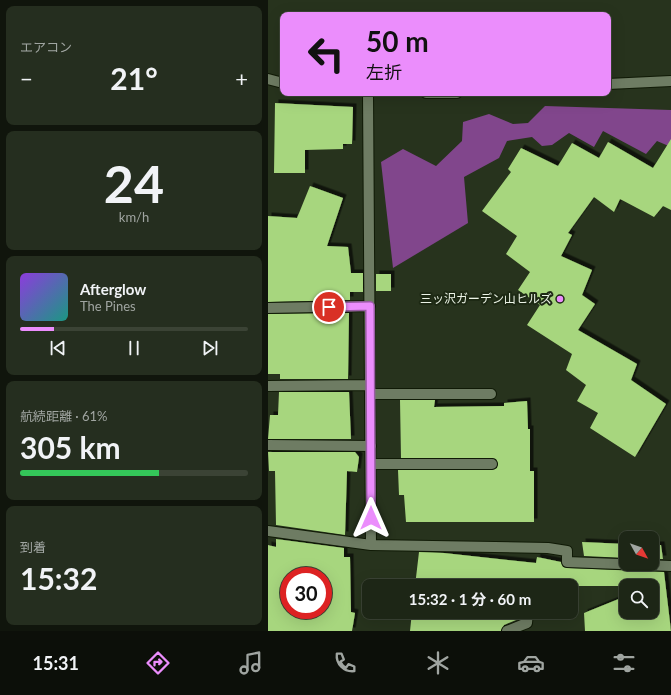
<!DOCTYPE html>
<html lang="ja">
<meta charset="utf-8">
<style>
:root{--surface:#1d2616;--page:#252e1f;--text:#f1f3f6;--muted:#a0a5a1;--line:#3b4335;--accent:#eb8dfc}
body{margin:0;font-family:Lato,"Noto Sans JP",sans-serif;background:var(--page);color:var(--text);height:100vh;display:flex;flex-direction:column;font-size:15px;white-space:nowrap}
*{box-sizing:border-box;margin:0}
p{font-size:13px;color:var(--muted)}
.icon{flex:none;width:22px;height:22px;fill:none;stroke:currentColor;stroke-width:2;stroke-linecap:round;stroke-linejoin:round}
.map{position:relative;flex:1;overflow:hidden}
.drawer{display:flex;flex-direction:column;gap:6px;padding:6px;background:#10150c;width:268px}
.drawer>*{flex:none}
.top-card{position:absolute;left:12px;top:12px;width:331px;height:84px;border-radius:8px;box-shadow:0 4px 16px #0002,0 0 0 1px var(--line);background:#eb8dfc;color:#111;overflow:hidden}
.needle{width:26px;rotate:130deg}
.controls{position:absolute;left:351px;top:531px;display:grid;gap:8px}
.controls a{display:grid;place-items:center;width:40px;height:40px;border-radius:8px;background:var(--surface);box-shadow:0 4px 16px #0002,0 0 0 1px var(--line);font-size:20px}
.speed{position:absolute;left:12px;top:567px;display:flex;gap:8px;font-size:20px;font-weight:700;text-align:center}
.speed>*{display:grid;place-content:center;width:52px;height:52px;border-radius:50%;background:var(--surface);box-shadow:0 4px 16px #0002,0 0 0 1px var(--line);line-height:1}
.speed .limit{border:6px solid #d22;background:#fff;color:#111}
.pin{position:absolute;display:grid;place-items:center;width:34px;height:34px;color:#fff;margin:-17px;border:2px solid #fff;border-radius:50%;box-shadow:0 1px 4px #0007}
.me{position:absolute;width:44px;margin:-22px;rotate:0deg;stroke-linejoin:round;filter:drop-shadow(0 0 3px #0008)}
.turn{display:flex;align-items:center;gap:14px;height:84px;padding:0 20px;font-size:18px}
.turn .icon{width:52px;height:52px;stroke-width:2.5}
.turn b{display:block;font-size:28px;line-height:34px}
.big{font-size:30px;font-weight:700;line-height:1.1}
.drawer .card{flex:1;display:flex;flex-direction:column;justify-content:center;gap:6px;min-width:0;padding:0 14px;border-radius:8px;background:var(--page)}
.drawer .dial{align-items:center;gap:0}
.dial b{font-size:52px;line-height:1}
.song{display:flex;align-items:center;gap:12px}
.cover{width:48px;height:48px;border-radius:6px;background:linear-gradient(135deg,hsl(270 70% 55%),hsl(170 70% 35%))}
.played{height:4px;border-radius:2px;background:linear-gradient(90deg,var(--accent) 15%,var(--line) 15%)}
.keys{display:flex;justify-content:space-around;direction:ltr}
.heat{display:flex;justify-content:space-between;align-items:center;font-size:22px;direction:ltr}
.charge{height:6px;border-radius:3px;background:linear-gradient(90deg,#34c759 61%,var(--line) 0)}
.trip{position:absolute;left:94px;top:579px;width:216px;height:40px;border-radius:8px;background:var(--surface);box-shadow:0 4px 16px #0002,0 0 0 1px var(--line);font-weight:700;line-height:40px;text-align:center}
.menu{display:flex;height:64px;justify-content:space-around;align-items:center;background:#0c0f09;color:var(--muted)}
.menu .icon{width:28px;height:28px}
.menu .active{color:var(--accent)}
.menu b{font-size:18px;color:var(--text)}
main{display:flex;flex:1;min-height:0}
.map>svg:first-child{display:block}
.forest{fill:#81468c}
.building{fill:#a7d67e;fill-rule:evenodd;filter:url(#shadow)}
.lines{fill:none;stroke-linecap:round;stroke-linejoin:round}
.minor-casing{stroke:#101a06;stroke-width:12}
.minor{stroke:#6e7c63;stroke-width:10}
.route-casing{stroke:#995ca4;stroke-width:10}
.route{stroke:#eb8dfc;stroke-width:7}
.poi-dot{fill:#eb8dfc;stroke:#1d2914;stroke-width:1.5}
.labels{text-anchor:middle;stroke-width:4;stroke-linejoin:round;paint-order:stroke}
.poi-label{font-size:12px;fill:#ebf3e6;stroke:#1d2914;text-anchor:end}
</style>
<main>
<section class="drawer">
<div class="card"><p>エアコン</p>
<div class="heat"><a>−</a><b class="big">21°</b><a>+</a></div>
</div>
<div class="card dial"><b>24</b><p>km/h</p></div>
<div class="card">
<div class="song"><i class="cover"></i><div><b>Afterglow</b><p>The Pines</p></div></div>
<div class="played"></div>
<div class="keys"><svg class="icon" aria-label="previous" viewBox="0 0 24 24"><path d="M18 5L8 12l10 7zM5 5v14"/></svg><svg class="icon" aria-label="pause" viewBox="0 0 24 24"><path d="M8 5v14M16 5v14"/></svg><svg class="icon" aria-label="next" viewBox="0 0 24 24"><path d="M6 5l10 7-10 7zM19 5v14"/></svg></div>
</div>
<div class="card"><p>航続距離 · 61%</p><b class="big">305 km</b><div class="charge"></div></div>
<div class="card"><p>到着</p><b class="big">15:32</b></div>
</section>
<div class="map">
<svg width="403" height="631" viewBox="0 0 403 631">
<defs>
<filter id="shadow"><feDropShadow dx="3.5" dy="-3.5" stdDeviation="0" flood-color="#0009"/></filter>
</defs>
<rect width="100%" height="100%" fill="#27331d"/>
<path class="forest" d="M277,106L403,110V147L389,141L378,154L335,131L326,147L301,133L284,145L274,146L264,137L239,141L231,158L196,177L200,223L125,268L113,162L135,149L168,166L194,141L195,122L221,114L245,124L260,123Z"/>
<path class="building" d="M7,103L85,107L84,144H75V149L37,150V173H6Z
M403,139V210L395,206L386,217L352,199L346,212L326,197L300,233L304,235L293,256L324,270L314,295L327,304L310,330L369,364L363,380L398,404L367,457L322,428L330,413L309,401L318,385L298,370L304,354L259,325L272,305L250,290L262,272L238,254L249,236L214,211L243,172L240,169L253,148L290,166L304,143L331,158L340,142L385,168Z
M42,186L75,198L59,246L80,247L83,273H95V292H82V300L0,302V216L29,218Z
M108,274H123V291H108Z
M81,313L80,379H12V374H0V314Z
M11,392H81L83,439H0L2,415H10Z
M132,400H167L166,407L236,406V403L259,401L260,429H262V471H266V522H138L136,495H131L130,470H224L229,468L230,464L228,459L224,458H133Z
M0,452H87L91,457L89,472L79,471L77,535L8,525L7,471H1Z
M8,539L76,548V557H82L83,612L87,613L84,631H0V545L8,547ZM21,576H55V610H21Z
M314,542L358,544V558L316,556Z
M384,545H393L395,559H384Z
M151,552L176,553L268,563L269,557L293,562L295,567L299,568L396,572L403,631H317L316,613L358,596V612H384V586H147Z
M144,612H253V618L236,625L233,631H142Z"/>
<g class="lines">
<defs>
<path id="minor" d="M0,79L15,83
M340,84L403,81
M100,93L103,545
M158,93H189
M0,308L102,306
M0,386L102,385
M103,394H223
M0,445L103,446
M103,464H224
M0,531L103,545L280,548L299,551V562L403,566
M239,631L259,623L260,612"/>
</defs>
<use href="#minor" class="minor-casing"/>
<use href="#minor" class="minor"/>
</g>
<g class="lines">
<defs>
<path id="route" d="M61,307L102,306L103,518"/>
</defs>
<use href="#route" class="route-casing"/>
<use href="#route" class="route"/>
</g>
<circle class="poi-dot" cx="292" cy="299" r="4"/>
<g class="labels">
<g class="poi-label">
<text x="284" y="303">三ッ沢ガーデン山ヒルズ</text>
</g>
</g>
</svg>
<div class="controls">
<a><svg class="needle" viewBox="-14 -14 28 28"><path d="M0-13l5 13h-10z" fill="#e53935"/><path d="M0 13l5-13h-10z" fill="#a0a5a1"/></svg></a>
<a><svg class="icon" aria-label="search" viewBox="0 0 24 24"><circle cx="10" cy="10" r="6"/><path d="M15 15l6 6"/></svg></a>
</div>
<div class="speed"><div class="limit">30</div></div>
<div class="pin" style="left:61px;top:307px;background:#d93025"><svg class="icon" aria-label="arrive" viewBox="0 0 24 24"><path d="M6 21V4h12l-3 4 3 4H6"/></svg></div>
<svg class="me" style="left:103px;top:518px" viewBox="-20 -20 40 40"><path d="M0-17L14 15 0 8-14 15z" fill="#eb8dfc" stroke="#fff" stroke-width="4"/></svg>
<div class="trip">15:32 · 1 分 · 60 m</div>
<div class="top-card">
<div class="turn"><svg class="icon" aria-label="left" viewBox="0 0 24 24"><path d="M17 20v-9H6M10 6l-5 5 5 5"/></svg><div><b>50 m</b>左折</div></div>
</div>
</div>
</main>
<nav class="menu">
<b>15:31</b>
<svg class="icon active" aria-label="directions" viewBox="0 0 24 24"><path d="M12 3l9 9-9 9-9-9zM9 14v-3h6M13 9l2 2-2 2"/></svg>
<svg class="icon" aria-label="music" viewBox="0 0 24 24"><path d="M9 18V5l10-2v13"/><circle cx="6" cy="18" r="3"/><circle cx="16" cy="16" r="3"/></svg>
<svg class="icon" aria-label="phone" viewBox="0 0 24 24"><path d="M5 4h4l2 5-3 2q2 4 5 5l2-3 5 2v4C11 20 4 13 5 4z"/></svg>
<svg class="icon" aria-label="climate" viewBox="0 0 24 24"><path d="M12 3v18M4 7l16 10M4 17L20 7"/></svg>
<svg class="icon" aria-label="car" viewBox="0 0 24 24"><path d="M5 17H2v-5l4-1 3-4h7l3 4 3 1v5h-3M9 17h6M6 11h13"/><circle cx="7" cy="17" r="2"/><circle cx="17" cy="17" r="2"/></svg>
<svg class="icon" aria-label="filters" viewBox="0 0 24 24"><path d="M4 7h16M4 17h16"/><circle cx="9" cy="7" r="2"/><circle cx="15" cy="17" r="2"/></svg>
</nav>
